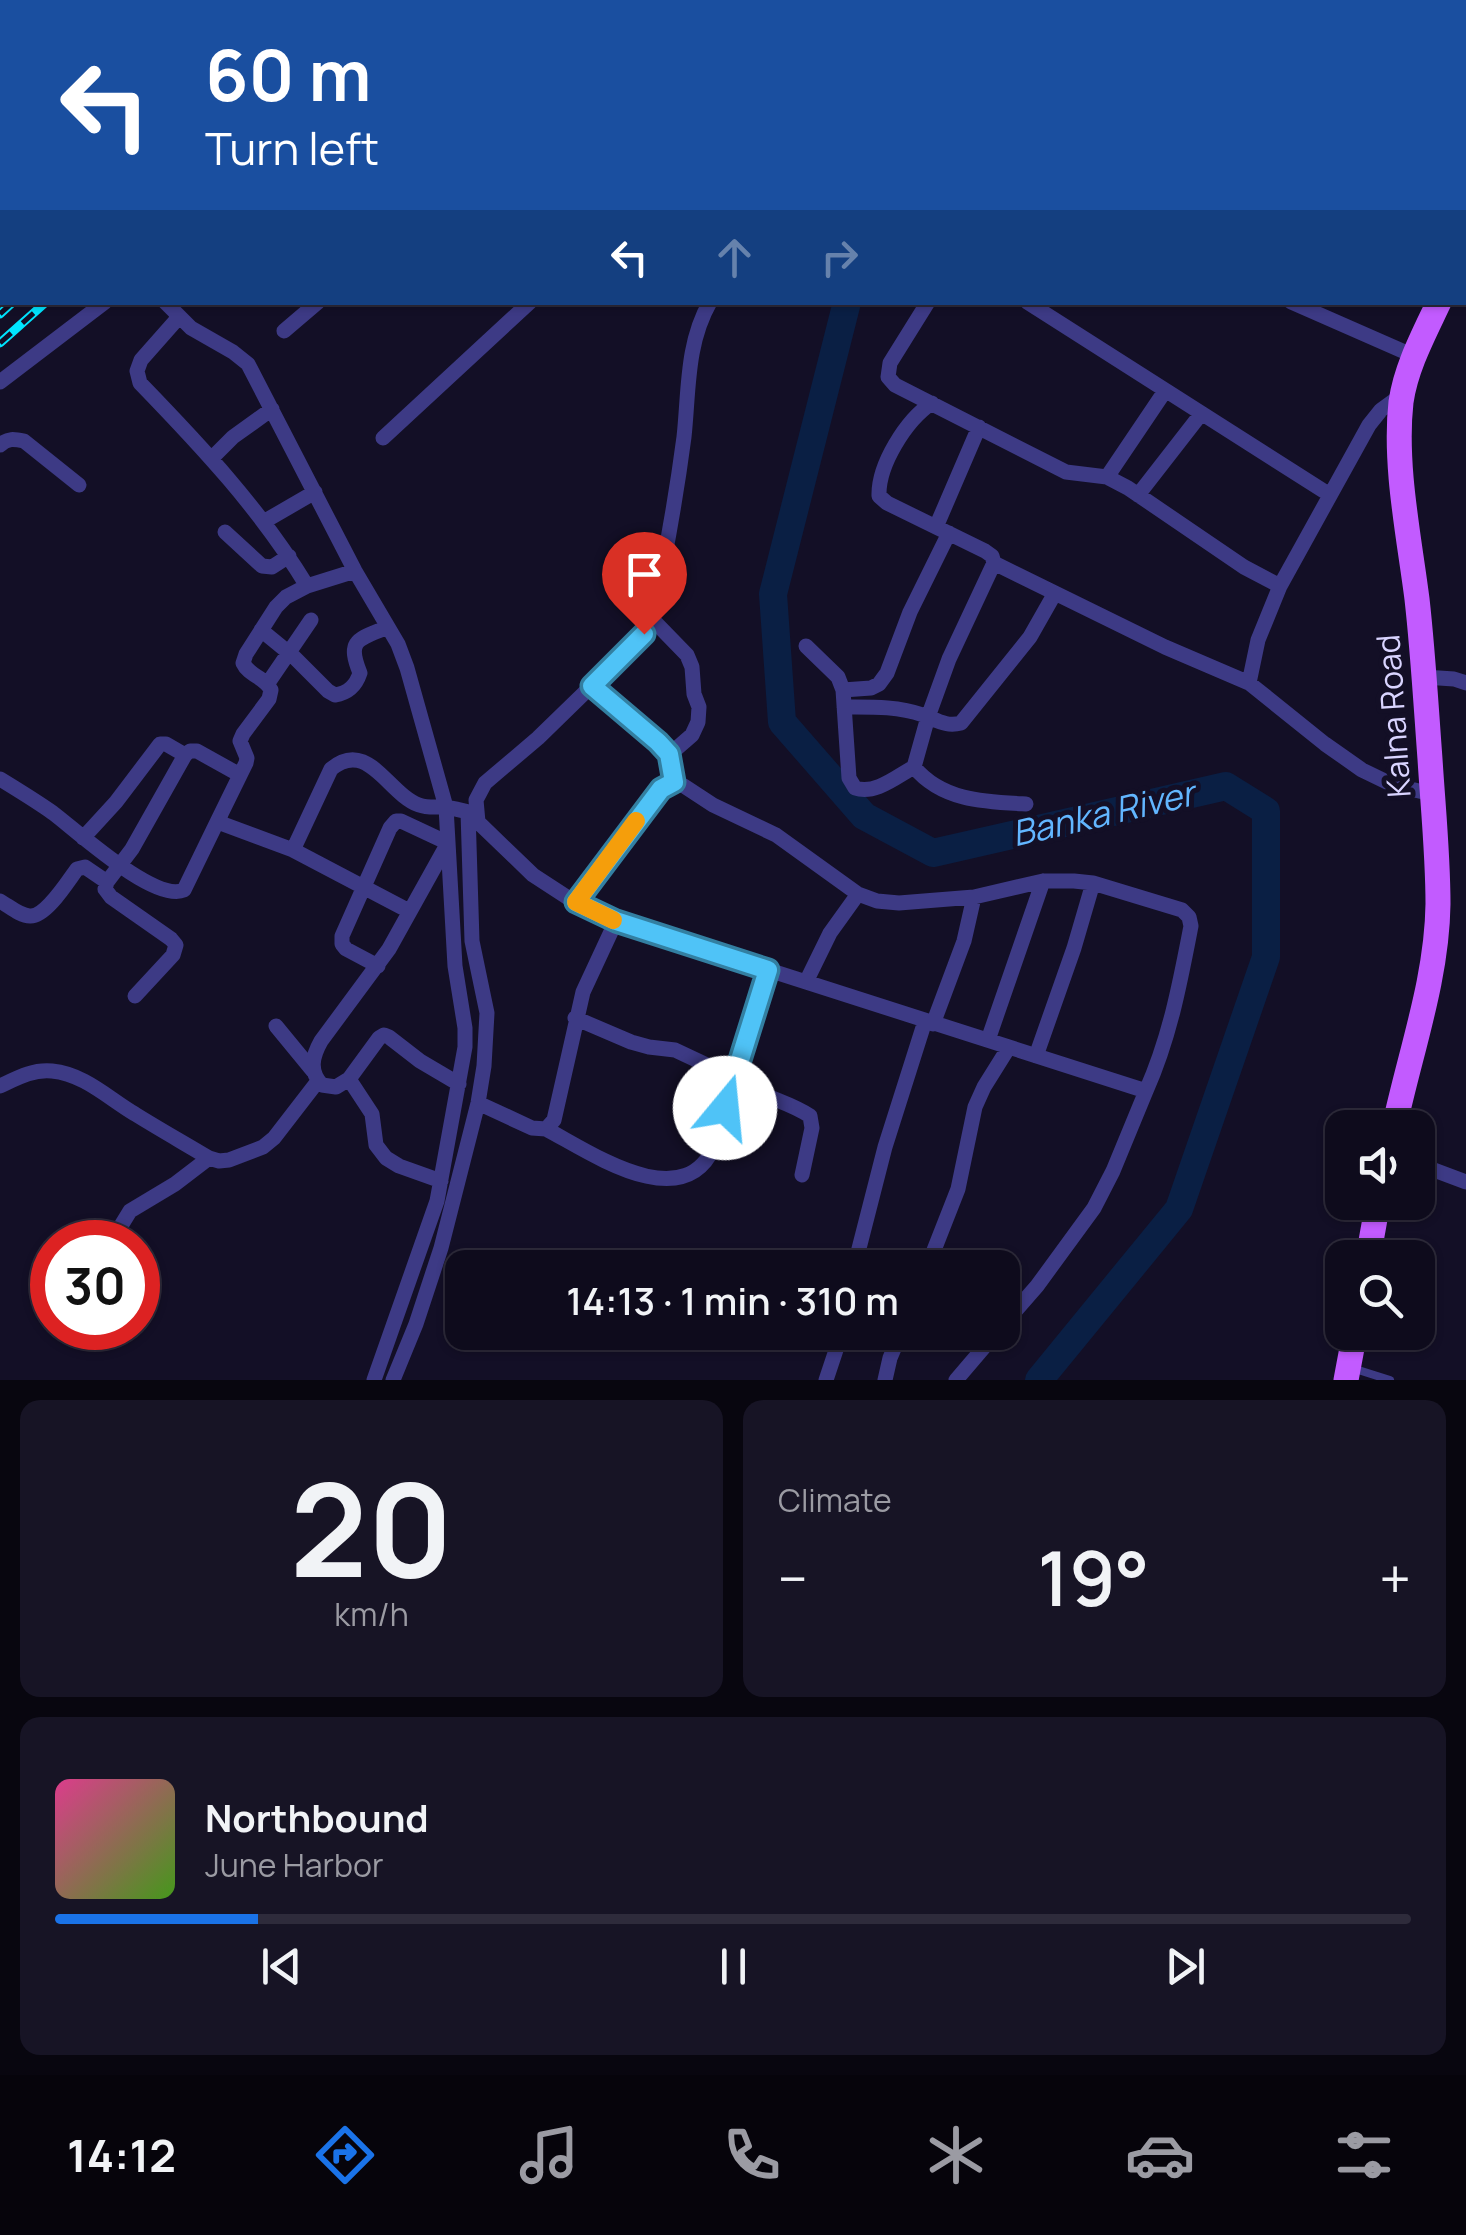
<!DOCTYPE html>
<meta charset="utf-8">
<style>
:root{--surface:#0e0b1c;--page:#171425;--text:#f1f3f6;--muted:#9b9ba3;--line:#2e2b3b;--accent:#1a73e8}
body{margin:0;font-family:Manrope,sans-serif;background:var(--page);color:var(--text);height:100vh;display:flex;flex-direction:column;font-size:38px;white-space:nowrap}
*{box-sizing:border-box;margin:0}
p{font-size:32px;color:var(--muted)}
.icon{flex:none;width:55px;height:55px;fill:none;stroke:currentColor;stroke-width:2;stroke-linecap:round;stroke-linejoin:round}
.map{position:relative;height:1380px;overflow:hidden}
.side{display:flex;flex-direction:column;gap:20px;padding:20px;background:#08060f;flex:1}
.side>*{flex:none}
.banner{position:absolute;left:0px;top:0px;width:1468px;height:305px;box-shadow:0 2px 8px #0004,0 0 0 2px var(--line);background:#1a4fa0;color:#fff;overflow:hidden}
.buttons{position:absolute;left:1325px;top:1110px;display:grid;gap:20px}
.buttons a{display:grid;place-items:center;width:110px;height:110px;border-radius:20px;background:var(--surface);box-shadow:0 2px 8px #0004,0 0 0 2px var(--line);font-size:50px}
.speed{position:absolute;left:30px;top:1220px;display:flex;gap:20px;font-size:50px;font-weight:700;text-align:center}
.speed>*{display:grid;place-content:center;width:130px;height:130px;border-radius:50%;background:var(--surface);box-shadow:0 2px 8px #0004,0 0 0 2px var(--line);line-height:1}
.speed .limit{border:15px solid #d22;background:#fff;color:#111}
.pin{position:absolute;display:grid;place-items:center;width:85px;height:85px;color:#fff;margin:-102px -42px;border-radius:50% 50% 50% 0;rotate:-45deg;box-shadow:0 0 10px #0007}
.pin .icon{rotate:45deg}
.me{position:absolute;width:110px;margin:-55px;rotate:17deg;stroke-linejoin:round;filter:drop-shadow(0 0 8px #0008)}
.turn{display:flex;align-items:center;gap:35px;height:210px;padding:0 40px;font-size:45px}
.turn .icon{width:130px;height:130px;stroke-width:2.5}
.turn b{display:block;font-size:70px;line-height:85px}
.lanes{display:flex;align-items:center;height:95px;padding:0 40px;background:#0003;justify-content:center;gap:50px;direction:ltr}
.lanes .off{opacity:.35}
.big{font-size:75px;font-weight:600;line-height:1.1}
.side .card{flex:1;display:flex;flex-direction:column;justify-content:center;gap:15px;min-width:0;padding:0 35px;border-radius:20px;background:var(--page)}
.side .dial{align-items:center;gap:0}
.dial b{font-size:130px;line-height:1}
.song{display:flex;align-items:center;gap:30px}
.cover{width:120px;height:120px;border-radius:15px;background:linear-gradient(135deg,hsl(330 70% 55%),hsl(100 70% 35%))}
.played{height:10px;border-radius:5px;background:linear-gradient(90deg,var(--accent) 15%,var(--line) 15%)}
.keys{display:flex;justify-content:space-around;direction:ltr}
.heat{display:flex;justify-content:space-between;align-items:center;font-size:55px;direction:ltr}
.side .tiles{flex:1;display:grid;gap:20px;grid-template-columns:1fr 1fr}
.card:last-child{grid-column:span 2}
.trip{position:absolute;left:445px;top:1250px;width:575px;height:100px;border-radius:20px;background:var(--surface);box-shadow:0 2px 8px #0004,0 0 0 2px var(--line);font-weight:600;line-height:100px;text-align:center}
.menu{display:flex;height:160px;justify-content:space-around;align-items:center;background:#06040b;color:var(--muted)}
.menu .icon{width:70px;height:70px}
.menu .active{color:var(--accent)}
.menu b{font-size:45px;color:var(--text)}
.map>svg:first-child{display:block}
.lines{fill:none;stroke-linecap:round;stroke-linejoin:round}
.river{stroke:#0a1f44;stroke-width:28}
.lane{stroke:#3d3a85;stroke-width:8}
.street{stroke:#3d3a85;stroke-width:15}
.primary{stroke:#c25bff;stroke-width:25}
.rail-casing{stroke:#00e5ff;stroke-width:9}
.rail{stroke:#130f26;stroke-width:5;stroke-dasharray:15;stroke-linecap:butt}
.route-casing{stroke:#337fa1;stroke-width:25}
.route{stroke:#4fc3f7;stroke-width:18}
.slow{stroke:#f59e0b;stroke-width:18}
.labels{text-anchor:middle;stroke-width:10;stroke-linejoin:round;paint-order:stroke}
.street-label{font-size:32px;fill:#d9d4ff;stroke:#130f26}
.water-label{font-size:35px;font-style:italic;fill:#62b6ff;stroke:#130f26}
</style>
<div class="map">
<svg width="1466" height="1380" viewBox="0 0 1466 1380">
<rect width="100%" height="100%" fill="#130f26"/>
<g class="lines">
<path class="river" d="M1465,125L1466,123
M847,302L773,594L782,722L864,816L933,853L1226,786L1266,811V957L1179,1209L1039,1380"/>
<path class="lane" d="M1352,1368L1390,1380"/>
<path class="street" d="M551,0L552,2
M834,0L838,2
M1064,0L1067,2
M1172,0L1175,2
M1256,0L1258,2
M564,2L567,0
M648,2L650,0
M728,2L730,0
M809,2L811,0
M864,2L866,0
M969,2L972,0
M0,43L2,47
M1465,199L1466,200
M0,256L2,254
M165,302L191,328L233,352L248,364L355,571L398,644L407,668L446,807L455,966L465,1028V1047L437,1201L374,1380
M710,302C686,344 689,391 684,437C676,498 665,559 652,619L644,634L612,666L538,738L485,783L476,800L478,822L533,875L576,903L616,921L1146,1091L1113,1171L1094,1208L1037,1286L1002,1326
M928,302L890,363L888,377L895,385L1066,472L1107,477L1128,488L1244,567L1280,586
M1027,302L1330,495
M1291,302L1414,356
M179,317L141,360L137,371L140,383C202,447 261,510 307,586
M284,331L318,302
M0,382L105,302
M932,403C906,420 878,465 879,496L887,503L985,551L992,556L994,563L949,659L928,717L914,767C942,801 985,802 1026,804
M383,438L530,302
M0,445C8,438 14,439 24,441L79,485
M212,458L233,437L272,409
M1107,477L1165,391
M1138,495L1201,414
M265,521L315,492
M936,527L979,427
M225,532L262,566L272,567L289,556
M994,563L1165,647L1249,683L1325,744L1362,770L1393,785L1432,794
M355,571L307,586L286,597L276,607L246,654L243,663C249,676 265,677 271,690L269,699L243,734L240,741L247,758L246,763L219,818L223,824L293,850L409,911
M652,619L687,655L692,667L694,694L699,707L698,722L692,735L669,755
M261,630L294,657L328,691L335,695C349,693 356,685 360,673C346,639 359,639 388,627
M806,646L838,677L843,690L849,778L855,788C875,795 896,777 914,767
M1424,677L1454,679L1466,683
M268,683L311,620
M1249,683L1258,640L1280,586L1369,425L1381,410L1403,394
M592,686L659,742L669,755L674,783
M843,690L871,688L879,684L887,673L910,612L949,533
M844,707C871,707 897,706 923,715C937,720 946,727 961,723L1030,637L1055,593
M0,779C18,790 36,801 53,813C77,831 155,903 184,890L219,818
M83,838L116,802L160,744H166L185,755
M293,850L331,769C368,738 388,794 419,805C427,808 435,807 443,807C454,808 465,811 476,814
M0,901C9,906 20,916 30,916C46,917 68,881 77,869L85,867L107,882
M576,903L661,789L674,783L684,786L713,805L776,835L858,894L877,901L899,903L974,897L1043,881H1074L1093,883L1182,910L1189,917L1191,926C1180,983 1170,1037 1146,1091
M378,966L346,949L342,944V936L390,828L396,821H401L448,843L389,949L321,1041C312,1057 309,1071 322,1085L336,1087L349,1079L379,1038L384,1035L389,1037L420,1061L459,1084
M768,970C762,987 732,1066 739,1078C740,1081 743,1082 745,1084C764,1098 790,1102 810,1116L812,1128L802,1175
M806,982L830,933L858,894
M135,996L173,955L176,945L171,939L111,897L105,889L107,882L132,849L185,755L190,751H197L240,775
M575,1018L631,1042L649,1047L675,1050L709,1066L738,1072
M933,1024L964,941L974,897
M276,1026L313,1071
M988,1040L1043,881
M1036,1056L1074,948L1093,883
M349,1079L372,1114L376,1145L386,1158L399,1166L441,1181
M0,1086C17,1078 33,1069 52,1071C84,1074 108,1098 135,1114C159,1129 184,1143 209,1158L219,1161L229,1160L263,1147L274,1138L318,1081
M478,1103L532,1128L546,1129L554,1120L583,992L616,921
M546,1129C590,1152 682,1217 714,1147C725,1124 728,1096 735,1072
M1418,1164L1466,1182
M111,1242L130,1211L175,1184L209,1158
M854,1268L885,1147L925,1021
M927,1268L958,1189L975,1107L984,1087L1009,1047
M393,1380L416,1324L441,1248L478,1103L484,1066L487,1013L472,941L468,812
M826,1380L842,1332
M885,1380L890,1358L901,1332
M956,1380L997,1332"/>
<path class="primary" d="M1465,250L1466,248
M1394,1128C1410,1053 1437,980 1438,904C1438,855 1433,807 1430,759C1426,706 1423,652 1417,599C1409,536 1394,465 1401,402C1406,367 1424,334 1439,302
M1368,1258L1378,1202
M1346,1380L1355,1332"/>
<defs>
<path id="rail" d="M343,2L346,0
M366,2L369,0
M386,2L389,0
M406,2L409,0
M0,314L13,302
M0,343L46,302"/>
</defs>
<use href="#rail" class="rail-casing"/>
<use href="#rail" class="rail"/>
</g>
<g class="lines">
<defs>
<path id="route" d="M644,634L592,686L658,742L669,754L674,782L661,789L576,902L616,921L768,970L725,1108"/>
</defs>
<use href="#route" class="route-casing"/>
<use href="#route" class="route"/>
<path class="slow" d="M613,920L576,902L636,821"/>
</g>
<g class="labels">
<g class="street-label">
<text transform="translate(1394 716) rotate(-94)" y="11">Kalna Road</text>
</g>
<g class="water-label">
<text transform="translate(1103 814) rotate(-13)" y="12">Banka River</text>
</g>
</g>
</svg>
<div class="buttons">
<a><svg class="icon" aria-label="sound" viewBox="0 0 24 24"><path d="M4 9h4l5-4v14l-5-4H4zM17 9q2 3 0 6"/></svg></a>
<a><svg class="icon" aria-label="search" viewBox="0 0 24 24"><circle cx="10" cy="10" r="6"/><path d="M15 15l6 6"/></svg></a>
</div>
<div class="speed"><div class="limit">30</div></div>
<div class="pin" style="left:644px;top:634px;background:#d93025"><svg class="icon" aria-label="arrive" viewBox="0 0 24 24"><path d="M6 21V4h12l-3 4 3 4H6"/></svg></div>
<svg class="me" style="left:725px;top:1108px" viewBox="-20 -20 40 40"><circle r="19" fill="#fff"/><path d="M0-13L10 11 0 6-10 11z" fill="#4fc3f7"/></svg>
<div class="trip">14:13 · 1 min · 310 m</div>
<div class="banner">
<div class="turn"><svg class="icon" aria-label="left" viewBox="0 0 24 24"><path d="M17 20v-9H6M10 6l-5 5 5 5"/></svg><div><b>60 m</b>Turn left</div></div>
<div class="lanes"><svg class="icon" aria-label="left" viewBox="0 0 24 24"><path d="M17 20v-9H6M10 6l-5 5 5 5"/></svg><svg class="icon off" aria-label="ahead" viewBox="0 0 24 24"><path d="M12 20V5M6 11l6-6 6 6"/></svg><svg class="icon off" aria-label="right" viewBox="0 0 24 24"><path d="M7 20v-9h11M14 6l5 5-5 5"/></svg></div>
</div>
</div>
<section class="side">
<div class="tiles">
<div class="card dial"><b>20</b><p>km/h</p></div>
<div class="card"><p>Climate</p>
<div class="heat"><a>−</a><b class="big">19°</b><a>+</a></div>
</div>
<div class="card">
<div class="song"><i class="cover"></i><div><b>Northbound</b><p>June Harbor</p></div></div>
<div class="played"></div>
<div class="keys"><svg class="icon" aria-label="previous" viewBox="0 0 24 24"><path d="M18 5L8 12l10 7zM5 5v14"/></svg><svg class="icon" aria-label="pause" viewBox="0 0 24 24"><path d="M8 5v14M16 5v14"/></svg><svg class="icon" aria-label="next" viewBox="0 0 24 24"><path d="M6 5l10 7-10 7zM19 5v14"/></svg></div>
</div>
</div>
</section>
<nav class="menu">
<b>14:12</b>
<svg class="icon active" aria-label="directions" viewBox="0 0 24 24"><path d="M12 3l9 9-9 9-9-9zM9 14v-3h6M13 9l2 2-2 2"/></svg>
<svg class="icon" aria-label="music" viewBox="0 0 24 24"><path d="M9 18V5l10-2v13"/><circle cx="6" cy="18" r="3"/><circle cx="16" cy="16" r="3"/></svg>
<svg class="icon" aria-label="phone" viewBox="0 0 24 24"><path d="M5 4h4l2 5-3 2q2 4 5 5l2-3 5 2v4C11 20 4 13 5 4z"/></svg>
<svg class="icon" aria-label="climate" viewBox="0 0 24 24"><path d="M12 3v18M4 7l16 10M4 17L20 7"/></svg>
<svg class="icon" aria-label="car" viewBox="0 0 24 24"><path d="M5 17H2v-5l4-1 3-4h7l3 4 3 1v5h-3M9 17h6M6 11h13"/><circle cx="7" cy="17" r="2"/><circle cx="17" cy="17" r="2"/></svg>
<svg class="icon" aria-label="filters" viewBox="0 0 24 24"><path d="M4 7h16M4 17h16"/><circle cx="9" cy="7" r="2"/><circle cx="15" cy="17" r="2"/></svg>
</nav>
